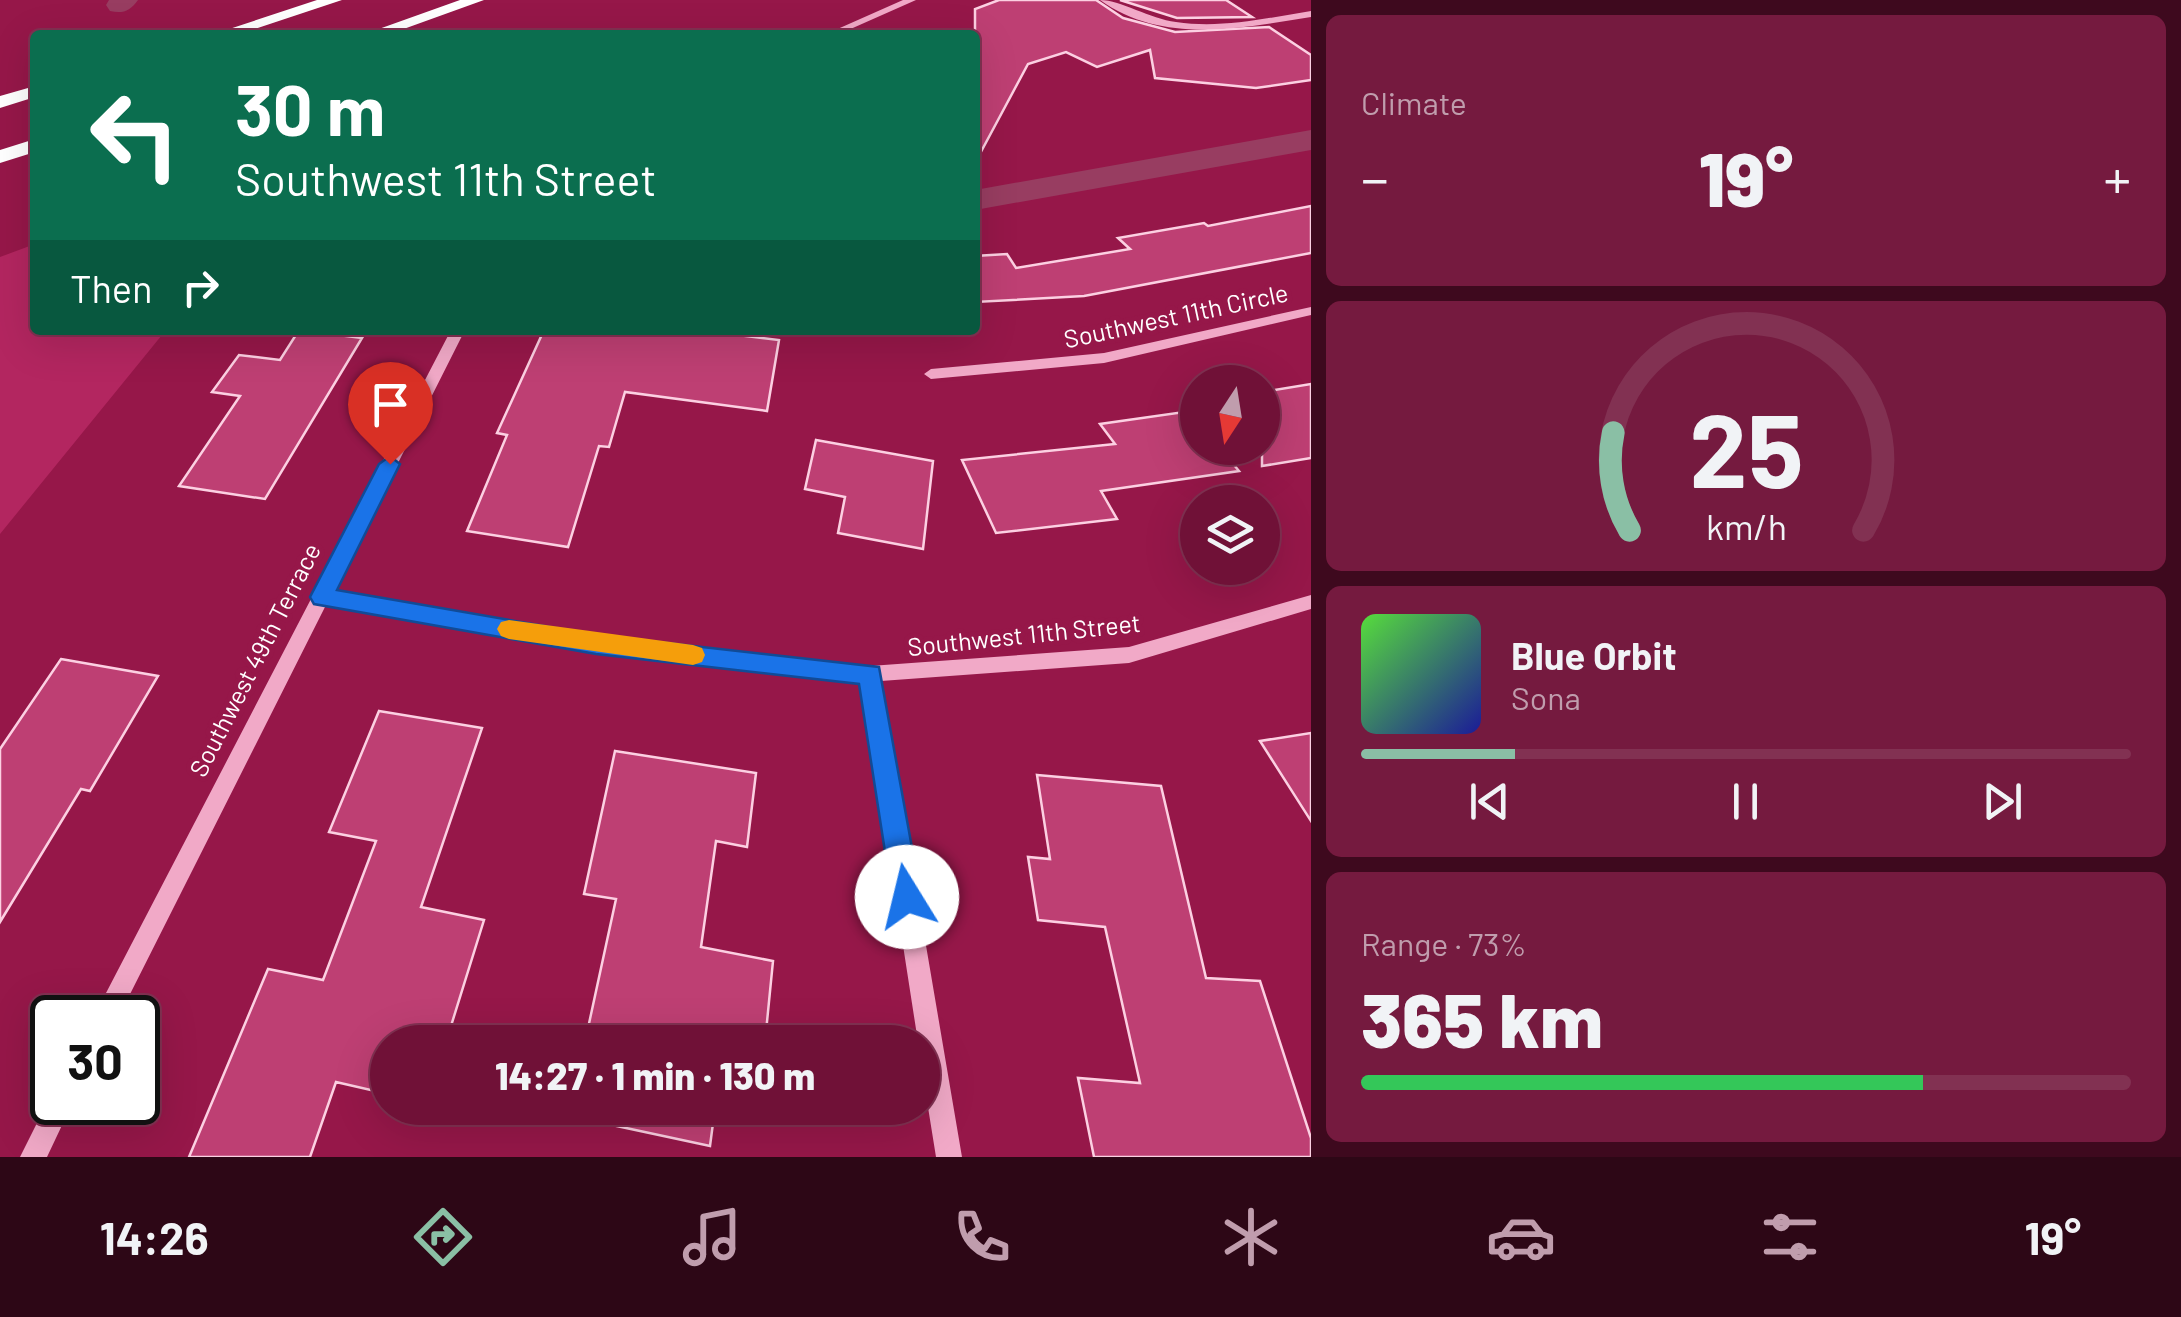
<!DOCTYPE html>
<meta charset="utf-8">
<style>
:root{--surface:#701137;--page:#751a3f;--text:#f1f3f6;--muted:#c09dad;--line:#823152;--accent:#8abfa5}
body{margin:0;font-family:Barlow,sans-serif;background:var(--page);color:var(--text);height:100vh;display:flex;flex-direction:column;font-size:38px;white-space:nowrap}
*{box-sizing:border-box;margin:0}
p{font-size:32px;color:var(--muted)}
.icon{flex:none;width:55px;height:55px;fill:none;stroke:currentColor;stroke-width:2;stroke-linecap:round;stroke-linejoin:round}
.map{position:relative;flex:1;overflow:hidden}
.drawer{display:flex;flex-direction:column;gap:15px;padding:15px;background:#3e091e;width:870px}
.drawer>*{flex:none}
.banner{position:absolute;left:30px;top:30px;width:950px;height:305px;border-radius:10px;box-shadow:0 10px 40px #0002,0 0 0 2px var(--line);background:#0b6e4f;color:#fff;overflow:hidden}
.needle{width:65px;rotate:192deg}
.buttons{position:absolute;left:1180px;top:365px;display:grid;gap:20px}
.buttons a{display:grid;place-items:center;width:100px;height:100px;border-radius:50%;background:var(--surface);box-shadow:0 10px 40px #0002,0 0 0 2px var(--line);font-size:50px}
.speed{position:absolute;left:30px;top:995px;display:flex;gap:20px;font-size:50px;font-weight:700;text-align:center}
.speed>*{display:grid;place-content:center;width:130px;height:130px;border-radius:50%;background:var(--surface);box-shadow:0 10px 40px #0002,0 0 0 2px var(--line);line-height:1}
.speed .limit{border:5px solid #111;border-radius:15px;background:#fff;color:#111}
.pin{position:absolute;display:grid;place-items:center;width:85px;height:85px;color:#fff;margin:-102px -42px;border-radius:50% 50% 50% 0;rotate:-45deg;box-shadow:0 0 10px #0007}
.pin .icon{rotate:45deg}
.me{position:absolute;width:110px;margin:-55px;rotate:351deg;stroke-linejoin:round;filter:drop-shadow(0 0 8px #0008)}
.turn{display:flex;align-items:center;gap:35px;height:210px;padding:0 40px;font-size:45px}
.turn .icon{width:130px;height:130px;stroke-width:2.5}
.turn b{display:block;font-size:70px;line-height:85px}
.then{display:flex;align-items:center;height:95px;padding:0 40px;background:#0003;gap:20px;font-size:38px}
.big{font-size:75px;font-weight:800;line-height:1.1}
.drawer .widget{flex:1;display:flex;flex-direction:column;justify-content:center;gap:15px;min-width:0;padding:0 35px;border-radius:15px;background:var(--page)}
.drawer .dial{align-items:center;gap:0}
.dial svg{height:260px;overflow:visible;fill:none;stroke:var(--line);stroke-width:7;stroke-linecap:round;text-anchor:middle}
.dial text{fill:var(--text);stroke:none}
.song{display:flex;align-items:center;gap:30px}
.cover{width:120px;height:120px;border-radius:15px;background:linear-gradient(135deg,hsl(110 70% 55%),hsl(240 70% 35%))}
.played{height:10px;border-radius:5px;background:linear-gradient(90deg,var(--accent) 20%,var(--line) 20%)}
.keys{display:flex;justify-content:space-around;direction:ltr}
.heat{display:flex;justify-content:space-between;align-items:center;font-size:55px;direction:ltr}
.charge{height:15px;border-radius:8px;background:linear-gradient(90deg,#34c759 73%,var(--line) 0)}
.trip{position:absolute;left:370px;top:1025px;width:570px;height:100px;border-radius:50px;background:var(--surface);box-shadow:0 10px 40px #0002,0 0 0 2px var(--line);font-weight:800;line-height:100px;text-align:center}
.dock{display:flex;height:160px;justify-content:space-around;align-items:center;background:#2d0716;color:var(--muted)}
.dock .icon{width:70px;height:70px}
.dock .on{color:var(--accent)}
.dock b{font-size:45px;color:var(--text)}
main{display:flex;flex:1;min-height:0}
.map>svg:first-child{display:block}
.green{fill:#b32660}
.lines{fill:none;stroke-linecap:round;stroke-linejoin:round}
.canal{fill:#983d61;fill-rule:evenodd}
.building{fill:#be3f73;stroke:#fcd0e2;stroke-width:2.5}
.minor{fill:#f1a9c7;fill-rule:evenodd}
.highway{fill:#fff;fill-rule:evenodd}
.route{fill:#1a73e8;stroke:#114b97;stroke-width:2.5}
.slow{fill:#f59e0b}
.labels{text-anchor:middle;stroke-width:10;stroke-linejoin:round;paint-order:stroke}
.street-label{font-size:25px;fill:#fff;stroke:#961749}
</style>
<main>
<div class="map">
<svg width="1311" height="1157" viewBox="0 0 1311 1157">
<rect width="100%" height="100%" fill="#961749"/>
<path class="green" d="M35,244V330H166L0,534V257Z"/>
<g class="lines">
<path class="canal" d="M109,0H138C130,11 123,14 110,11L106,5Z
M1311,130V150L975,210V190Z"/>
</g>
<path class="building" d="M999,0H1096L1123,18L1175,32L1269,27L1311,55V80L1256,88L1155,78L1150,50L1097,67L1066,52L1028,64L975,163V9Z
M1120,0H1226L1252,17L1177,18Z
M1311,206V253L1084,296L975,302V256L1007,254L1016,268L1130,249L1118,238L1204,223L1208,226Z
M299,330L362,338L265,499L179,486L240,396L212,392L239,355L280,360Z
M544,330H697L779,340L767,411L625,392L609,447L599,446L568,547L467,531L507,435L497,433Z
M1311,384V458L1262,466V392Z
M1191,411L1198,419V448H1220L1239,471L1101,491L1117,519L996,533L962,460L1115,444L1100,424Z
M816,440L933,461L923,549L838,533L845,497L805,489Z
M61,659L158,676L90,791L81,789L0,922V749Z
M379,711L482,728L421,907L484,920L446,1042H388V1094L336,1082L310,1157H189L268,969L323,980L376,841L329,832Z
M1311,733V821L1260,741Z
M615,751L756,773L747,847L716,841L701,947L773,961L765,1042H585L616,899L584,894Z
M1037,775L1161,786L1206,978L1260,981L1311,1138V1157H1094L1078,1078L1140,1083L1105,927L1038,920L1028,857L1050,859Z
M572,1108H715L710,1146L570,1116Z"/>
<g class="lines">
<path class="minor" d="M903,0H916L837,35H824Z
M1100,0C1121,0 1150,19 1176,22C1221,29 1267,18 1311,11V17C1241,28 1162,45 1100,0Z
M1311,307V315L1104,363L931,379L924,374L931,369L1104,353Z
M451,330H465L333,592L596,636L870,666L1129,647L1311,595V609L1129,663L881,681L962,1157H936L922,1070V1042H918L862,681L596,652L326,605L118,1018H93Z
M52,1093V1102H73L47,1157H20Z"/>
<path class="highway" d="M317,0H342L237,35H211Z
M460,0H484L387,35H362Z
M35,86V97L0,108V96Z
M35,139V152L0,163V150Z"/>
</g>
<path class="route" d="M390,456L400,464L337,590L596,635L879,667L921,897L917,907L907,911L897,907L892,897L859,684L596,654L314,604L310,597L379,464Z"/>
<path class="slow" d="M509,620L693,645L702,648L705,655L702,662L693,665L509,639L501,636L497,629L501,622Z"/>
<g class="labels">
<g class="street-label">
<text transform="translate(1176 316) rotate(-12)" y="9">Southwest 11th Circle</text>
<text transform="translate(1024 635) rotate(-6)" y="9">Southwest 11th Street</text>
<text transform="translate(255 660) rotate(-63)" y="9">Southwest 49th Terrace</text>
</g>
</g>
</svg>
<div class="buttons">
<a><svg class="needle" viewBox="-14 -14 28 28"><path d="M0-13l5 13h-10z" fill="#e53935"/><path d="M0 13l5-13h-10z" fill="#c09dad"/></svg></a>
<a><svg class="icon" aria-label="layers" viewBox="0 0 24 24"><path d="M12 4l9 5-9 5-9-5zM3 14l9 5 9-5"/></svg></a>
</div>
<div class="speed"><div class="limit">30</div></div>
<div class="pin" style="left:390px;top:464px;background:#d93025"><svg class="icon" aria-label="arrive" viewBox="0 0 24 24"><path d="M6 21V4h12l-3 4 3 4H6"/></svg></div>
<svg class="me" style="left:907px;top:897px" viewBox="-20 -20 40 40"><circle r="19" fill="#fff"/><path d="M0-13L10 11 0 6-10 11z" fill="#1a73e8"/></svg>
<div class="trip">14:27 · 1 min · 130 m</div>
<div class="banner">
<div class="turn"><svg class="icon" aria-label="left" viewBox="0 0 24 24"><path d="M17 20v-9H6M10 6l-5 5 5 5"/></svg><div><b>30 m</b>Southwest 11th Street</div></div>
<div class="then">Then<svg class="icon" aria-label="right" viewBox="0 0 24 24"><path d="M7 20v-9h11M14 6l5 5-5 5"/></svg></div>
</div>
</div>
<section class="drawer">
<div class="widget"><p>Climate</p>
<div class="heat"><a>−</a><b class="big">19°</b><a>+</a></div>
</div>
<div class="widget dial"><svg viewBox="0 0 100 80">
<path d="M14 69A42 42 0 1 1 86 69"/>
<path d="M14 69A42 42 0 0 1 9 39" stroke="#8abfa5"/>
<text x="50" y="56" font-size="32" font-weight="700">25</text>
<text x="50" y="72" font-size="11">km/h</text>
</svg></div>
<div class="widget">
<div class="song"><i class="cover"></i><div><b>Blue Orbit</b><p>Sona</p></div></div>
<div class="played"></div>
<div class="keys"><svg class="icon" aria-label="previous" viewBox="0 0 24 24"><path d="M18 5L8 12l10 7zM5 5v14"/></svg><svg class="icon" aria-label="pause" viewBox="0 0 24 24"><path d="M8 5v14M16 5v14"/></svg><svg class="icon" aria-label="next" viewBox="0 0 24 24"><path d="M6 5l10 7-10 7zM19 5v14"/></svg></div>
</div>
<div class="widget"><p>Range · 73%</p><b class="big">365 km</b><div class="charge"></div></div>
</section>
</main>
<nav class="dock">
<b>14:26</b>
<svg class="icon on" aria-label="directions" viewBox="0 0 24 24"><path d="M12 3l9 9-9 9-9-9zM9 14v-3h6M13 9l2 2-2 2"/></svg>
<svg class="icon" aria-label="music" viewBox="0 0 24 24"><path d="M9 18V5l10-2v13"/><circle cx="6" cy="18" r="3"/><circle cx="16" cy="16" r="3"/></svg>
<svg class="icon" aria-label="phone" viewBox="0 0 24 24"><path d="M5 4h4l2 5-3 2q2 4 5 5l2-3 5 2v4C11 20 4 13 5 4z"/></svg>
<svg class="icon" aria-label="climate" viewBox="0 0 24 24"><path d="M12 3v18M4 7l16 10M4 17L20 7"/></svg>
<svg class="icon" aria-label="car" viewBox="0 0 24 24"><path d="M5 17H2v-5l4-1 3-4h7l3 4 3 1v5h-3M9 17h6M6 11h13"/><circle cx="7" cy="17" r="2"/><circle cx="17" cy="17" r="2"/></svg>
<svg class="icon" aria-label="filters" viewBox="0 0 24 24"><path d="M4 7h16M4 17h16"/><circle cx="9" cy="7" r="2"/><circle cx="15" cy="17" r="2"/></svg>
<b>19°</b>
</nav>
